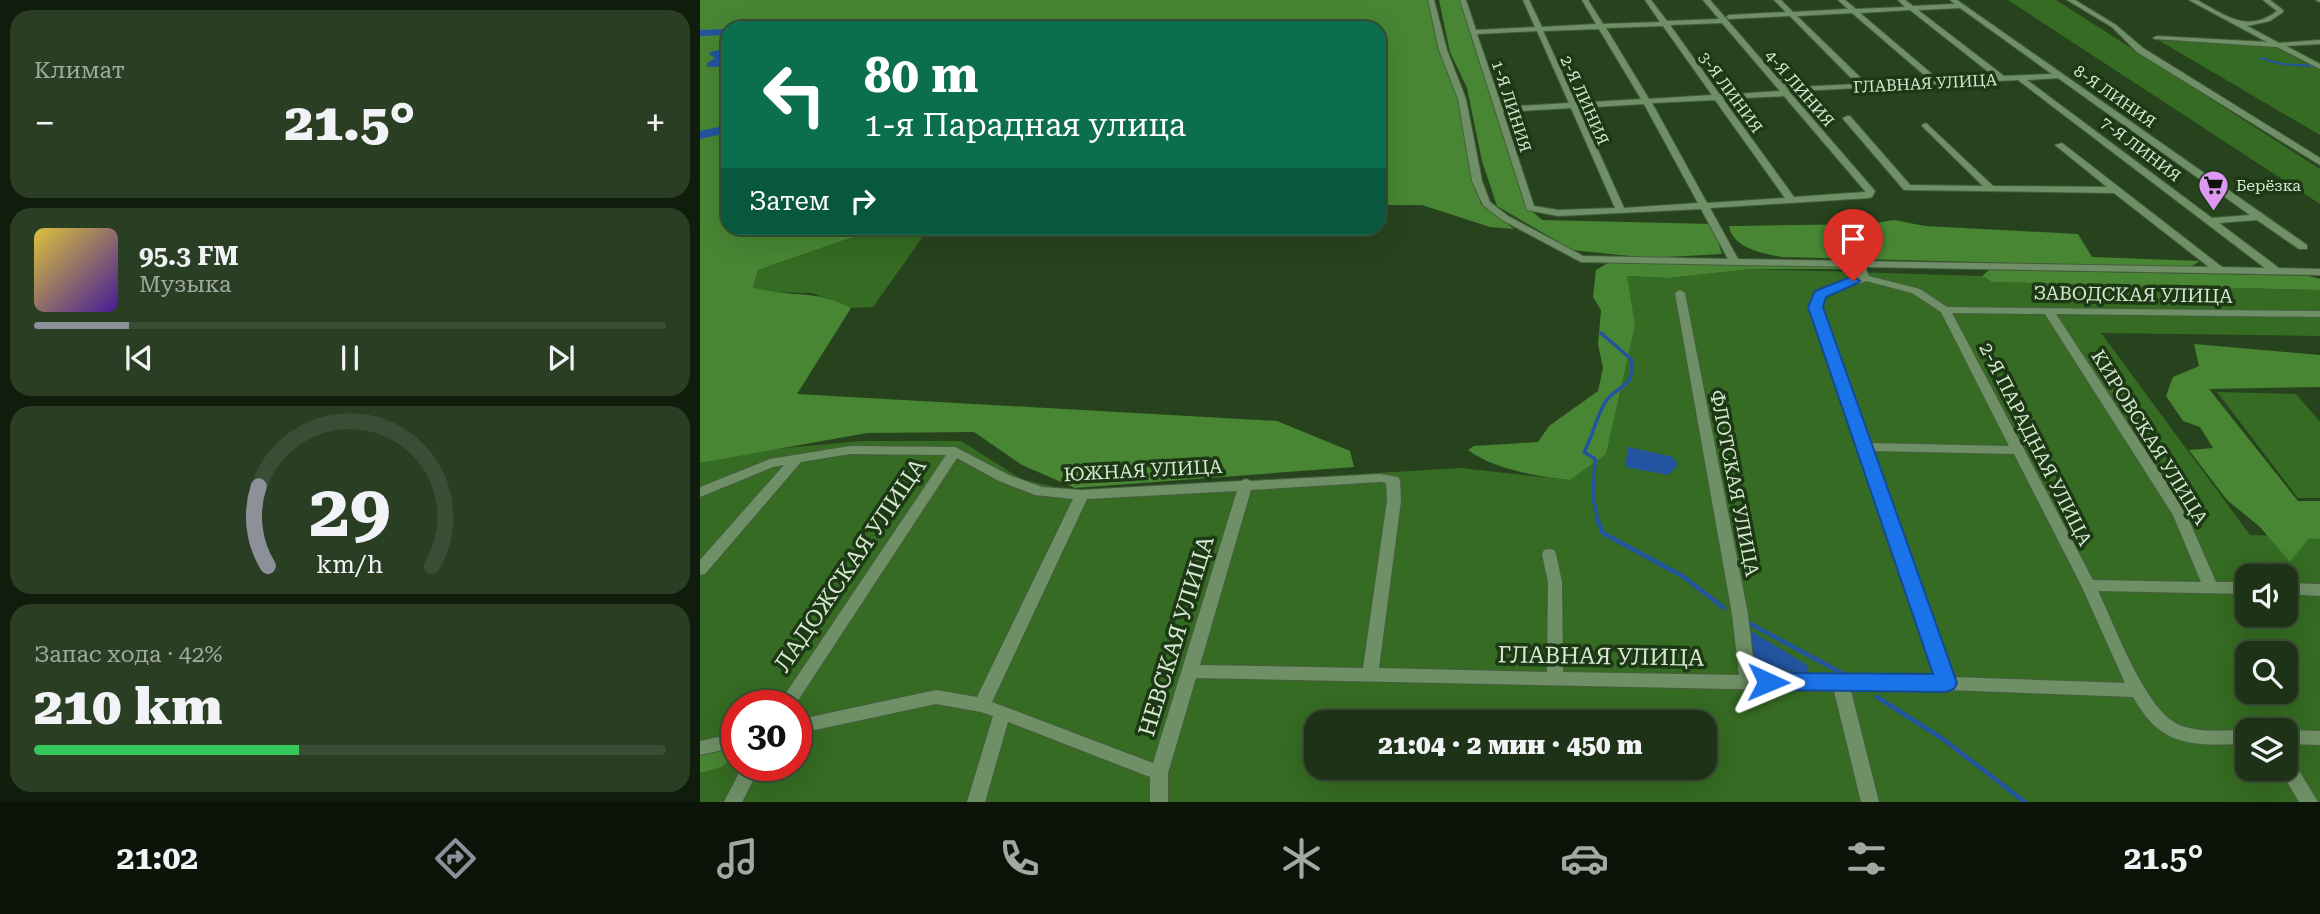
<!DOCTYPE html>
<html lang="ru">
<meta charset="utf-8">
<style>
:root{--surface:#1d3216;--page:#2a3e23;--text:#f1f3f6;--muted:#a0aaa1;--line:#3b4d35;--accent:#8c9099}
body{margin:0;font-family:"Roboto Serif",serif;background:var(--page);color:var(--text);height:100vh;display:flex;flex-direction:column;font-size:26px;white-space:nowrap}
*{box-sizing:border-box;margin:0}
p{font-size:23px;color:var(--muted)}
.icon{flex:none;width:38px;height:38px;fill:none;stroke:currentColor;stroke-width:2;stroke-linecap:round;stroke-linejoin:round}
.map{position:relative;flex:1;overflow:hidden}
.details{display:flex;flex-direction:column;gap:10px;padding:10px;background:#101c0c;width:700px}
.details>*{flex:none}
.top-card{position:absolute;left:21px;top:21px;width:665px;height:214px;border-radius:21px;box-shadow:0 7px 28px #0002,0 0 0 2px var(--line);background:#0b6e4f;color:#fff;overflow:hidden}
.fabs{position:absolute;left:1535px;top:564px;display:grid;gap:14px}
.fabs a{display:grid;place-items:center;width:63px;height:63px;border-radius:14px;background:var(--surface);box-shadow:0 7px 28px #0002,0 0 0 2px var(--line);font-size:35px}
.speed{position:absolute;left:21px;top:690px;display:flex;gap:14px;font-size:35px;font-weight:700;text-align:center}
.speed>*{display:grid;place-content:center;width:91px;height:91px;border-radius:50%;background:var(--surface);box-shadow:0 7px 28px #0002,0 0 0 2px var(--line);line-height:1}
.speed .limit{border:10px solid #d22;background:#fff;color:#111}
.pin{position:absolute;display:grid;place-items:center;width:60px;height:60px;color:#fff;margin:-72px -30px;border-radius:50% 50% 50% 0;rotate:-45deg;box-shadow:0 0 7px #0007}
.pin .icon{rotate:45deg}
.me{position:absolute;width:77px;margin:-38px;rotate:91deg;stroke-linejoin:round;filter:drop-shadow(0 0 5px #0008)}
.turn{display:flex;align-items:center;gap:24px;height:147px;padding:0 28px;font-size:32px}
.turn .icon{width:91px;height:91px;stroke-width:2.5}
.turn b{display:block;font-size:49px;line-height:60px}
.then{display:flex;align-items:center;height:66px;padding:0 28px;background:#0003;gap:14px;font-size:26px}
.big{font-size:52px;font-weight:800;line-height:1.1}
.details .widget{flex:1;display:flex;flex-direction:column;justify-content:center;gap:10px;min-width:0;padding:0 24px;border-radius:21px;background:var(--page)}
.details .dial{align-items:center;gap:0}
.dial svg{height:182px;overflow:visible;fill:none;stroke:var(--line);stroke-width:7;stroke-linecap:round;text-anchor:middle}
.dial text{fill:var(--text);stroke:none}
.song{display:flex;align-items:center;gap:21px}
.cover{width:84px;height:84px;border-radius:10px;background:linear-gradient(135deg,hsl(50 70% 55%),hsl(260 70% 35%))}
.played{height:7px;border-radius:4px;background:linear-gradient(90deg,var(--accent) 15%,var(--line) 15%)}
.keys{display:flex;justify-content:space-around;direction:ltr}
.heat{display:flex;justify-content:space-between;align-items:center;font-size:38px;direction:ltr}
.charge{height:10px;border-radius:5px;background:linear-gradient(90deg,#34c759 42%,var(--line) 0)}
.trip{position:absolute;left:604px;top:710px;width:413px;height:70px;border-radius:21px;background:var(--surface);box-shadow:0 7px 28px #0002,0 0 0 2px var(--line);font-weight:800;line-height:70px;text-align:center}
.tabs{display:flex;height:112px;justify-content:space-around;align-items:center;background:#0c1409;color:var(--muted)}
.tabs .icon{width:49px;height:49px}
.tabs .active{color:var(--accent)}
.tabs b{font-size:32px;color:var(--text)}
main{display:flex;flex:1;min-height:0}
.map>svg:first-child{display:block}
.green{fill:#356b22;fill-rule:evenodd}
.forest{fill:#488633}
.water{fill:#23549f}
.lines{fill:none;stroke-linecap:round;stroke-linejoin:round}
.stream-far2{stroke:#23549f;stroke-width:2}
.stream-far1{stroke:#23549f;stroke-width:3.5}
.stream{stroke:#23549f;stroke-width:4.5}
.river{fill:#23549f;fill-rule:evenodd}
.minor-casing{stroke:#465e3e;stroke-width:2}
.minor{fill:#6f8f66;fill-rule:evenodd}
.route{fill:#1a73e8;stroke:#114b97;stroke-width:2}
.labels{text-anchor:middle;stroke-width:7;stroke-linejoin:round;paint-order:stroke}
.far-street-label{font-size:16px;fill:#d7e8d2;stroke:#1d3814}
.far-poi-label{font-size:16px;fill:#d7e8d2;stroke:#1d3814;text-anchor:start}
.street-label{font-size:19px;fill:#d7e8d2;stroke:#1d3814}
.near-street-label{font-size:23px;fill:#d7e8d2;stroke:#1d3814}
</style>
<main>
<section class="details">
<div class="widget"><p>Климат</p>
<div class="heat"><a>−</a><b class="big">21.5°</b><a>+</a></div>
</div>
<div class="widget">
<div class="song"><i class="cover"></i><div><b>95.3 FM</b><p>Музыка</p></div></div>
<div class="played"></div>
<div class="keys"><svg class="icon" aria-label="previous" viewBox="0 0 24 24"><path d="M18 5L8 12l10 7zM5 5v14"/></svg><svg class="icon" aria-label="pause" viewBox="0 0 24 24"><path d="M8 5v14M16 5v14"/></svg><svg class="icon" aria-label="next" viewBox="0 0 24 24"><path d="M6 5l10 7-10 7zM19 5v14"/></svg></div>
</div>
<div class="widget dial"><svg viewBox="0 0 100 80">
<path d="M14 69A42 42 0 1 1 86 69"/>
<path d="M14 69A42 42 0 0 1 10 34" stroke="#8c9099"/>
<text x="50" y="56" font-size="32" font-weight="700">29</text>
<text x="50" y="72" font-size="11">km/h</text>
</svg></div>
<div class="widget"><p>Запас хода · 42%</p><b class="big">210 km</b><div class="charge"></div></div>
</section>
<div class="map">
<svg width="1620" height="802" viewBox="0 0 1620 802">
<rect width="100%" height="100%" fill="#27431e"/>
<path class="green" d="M1308,0H1356L1620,169V204Z
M1458,40L1572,46L1620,70V135Z
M179,228H229L173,307L151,308L112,293L68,292L53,287L58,270Z
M1051,269L1282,276L1292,282L1620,290V336L1401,333L1550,535L1620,537V802H0V463L75,449L162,441H261L321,479L363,489L389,490L761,468L870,480L934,325L926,276L969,278ZM1547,576H1586V614H1547ZM1547,653H1586V691H1547ZM37,705H96V765H37ZM616,723H1004V768H616ZM1547,730H1586V768H1547Z
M1517,392L1596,394L1620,422V498H1598Z"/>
<path class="forest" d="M0,0H728L752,76L781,204L814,229L790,227L722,205H679V28H28V228H179L58,270L53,287C90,299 112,288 151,308L97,394L577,421L650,451L654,467L375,488L322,465L274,432L167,433L0,463Z
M739,0H760L826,206L842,220L1012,224L1022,254L949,258L872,250L797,206L782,161L767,88L750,52Z
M1194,220L1225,226L1378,234L1392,257L1500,261L1492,266L1476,267L1083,257C1064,254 1032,248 1029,226H1037L1168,224Z
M908,263L1120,265L1145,266L1149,269H1051L969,278L927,276L935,325L906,454L870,480C839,477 793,469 768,450L774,446L838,442L849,426L898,391L903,368L898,344L901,310L893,297L896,270Z
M1289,270L1609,276L1620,279V290L1292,282L1282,276Z
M1494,344L1620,355V387L1509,389L1598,501H1620V539L1609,538L1590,562L1560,527L1527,500L1489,450L1513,448L1500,427L1483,421L1466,396L1473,377L1499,366Z
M37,745V751L22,767L0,773V755Z"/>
<path class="water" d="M928,447L973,457L978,465L968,475L925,467Z
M1048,629L1107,665L1109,669L1105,673L1057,668Z"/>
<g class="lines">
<path class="stream-far2" d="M1560,58L1582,64L1613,66"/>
<path class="stream-far1" d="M898,521L893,497L895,459L884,452C892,437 897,417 904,404C915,384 936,391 931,359L901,333"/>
<path class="stream" d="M897,519L903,533L984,577L1024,608
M1047,622L1149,677
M1177,697L1243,739L1325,802"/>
<path class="river" d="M28,29V35L0,36V30Z
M28,48V66L7,67V63L15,58L9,54L11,52Z
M28,125V133L0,139V131Z"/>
<defs>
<path id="minor" d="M728,0H734L747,50L766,99L782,181L790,202L808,216L883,256L1028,259L1001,209L858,216L827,210L760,0H766L776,30L835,27L823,0H829L842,27L896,24L882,0H888L903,24L960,22L945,0H951L967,21L1019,19L1003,0H1010L1175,191L1172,197L1169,198L1010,208L1038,259L1509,267L1414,193L1204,190L1144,120L1143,118L1147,116H1150L1210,185L1283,186L1223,127L1222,125L1226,123L1293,186L1407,187L1355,145L1362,143L1522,267L1565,268L1318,80L1098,91L1088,90L1079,79L1080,77H1086L1093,86L1098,87L1157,84L1090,16L1029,19L1026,17L1029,15L1086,12L1074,0H1081L1093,12L1148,9L1138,0H1145L1156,9L1205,7L1198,0H1205L1213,6L1255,4L1250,0H1257L1607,245V249H1599L1557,220L1519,223L1579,268L1620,269V275L1165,267L1169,276L1220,289L1247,307L1620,311V317L1356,314L1485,511L1516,582H1547V594L1398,591C1415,625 1446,714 1482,726C1502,733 1526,730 1547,730V744C1493,745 1462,749 1433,697L1246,690L1151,691L1179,802H1161L1134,691L496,678L468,773V802H450V777L308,722L285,802H267L293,716L281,712L236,704L96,734V720L236,690L277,697L373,499L335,495L299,481L257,458L95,705H78L246,455L150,454L101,462L5,574L0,575V560L84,465L73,467L0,497V487L70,459L150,446L255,447L309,475L342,487L382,490L541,481L546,479L551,481L680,474L698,477L700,480L701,501L679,668L847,672L848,582L842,554L844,550L849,549L854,550L856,554L862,582L863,672L1039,675L1032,614L975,293L980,290L985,293L1048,614L1055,676H1236L1110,307L1116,292L1159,277L1155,267L881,262L802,220L783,205L772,181L758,99L739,50ZM1260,8L1352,74L1304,76L1218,10ZM1210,10L1295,77L1239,80L1160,13ZM1152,13L1230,80L1166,83L1097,16ZM1022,23L1080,91L1020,95L970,25ZM963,26L1012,95L949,99L906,28ZM899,29L941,99L876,103L843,31ZM837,31L869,103L802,107L777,34ZM1358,78L1550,215L1512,218L1327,80ZM1084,96L1165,191V192L1094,197L1023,99ZM1015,100L1085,198L1007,203L952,103ZM944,104L998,203L924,208L879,108ZM871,108L915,208L858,210L834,206L803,112ZM1166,281L1212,293L1241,312L1309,446L1169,443L1120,307L1125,296ZM1252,313L1345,314L1473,515L1501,582L1393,580ZM1172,451L1314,454L1381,585L1425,683L1252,677ZM680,482L686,483L687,501L663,668L500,665L551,490ZM537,491L453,763L292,702L387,499Z
M1367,0H1375L1416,25L1443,48L1620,158V165L1437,52L1412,27Z
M1489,0H1497C1525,15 1547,34 1577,11L1563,0H1570L1583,10V12L1570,21L1547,26L1579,43L1620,40V44L1586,46L1620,64V69L1577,47L1455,39L1453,38L1457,36L1567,42Z
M1616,0H1620V2L1617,1Z
M1586,583L1620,584V596L1586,594Z
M1586,730L1620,731V745L1586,744Z
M37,733V747L0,755V741Z
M1586,756L1592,759L1618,802H1599L1579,768H1586Z
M43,765H61L42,802H24Z"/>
</defs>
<use href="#minor" class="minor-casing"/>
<use href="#minor" class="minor"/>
</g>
<path class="route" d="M1153,276L1160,281L1158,283L1126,297L1123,307L1257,683L1254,689L1246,692L1068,690L1061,688L1057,682L1061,676L1068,673L1233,674L1108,307L1115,291Z"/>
<defs>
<symbol id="supermarket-pin" viewBox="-11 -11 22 30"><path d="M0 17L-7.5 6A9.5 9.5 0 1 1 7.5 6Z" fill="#de98f2" stroke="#1d3814"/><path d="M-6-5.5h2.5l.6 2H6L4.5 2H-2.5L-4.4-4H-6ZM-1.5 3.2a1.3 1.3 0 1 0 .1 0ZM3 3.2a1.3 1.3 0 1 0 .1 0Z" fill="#111"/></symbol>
</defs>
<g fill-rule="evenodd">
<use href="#supermarket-pin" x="1496" y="168" width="35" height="47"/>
</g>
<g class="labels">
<g class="far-street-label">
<text transform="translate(1225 83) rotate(-3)" y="6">ГЛАВНАЯ УЛИЦА</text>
<text transform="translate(1100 88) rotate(49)" y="6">4-Я ЛИНИЯ</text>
<text transform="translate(1031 92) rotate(54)" y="6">3-Я ЛИНИЯ</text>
<text transform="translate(1415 96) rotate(35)" y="6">8-Я ЛИНИЯ</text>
<text transform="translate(885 100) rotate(66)" y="6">2-Я ЛИНИЯ</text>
<text transform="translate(812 106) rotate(72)" y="6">1-Я ЛИНИЯ</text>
<text transform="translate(1441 149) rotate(37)" y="6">7-Я ЛИНИЯ</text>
</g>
<g class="far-poi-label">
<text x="1536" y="191">Берёзка</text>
</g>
<g class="street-label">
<text transform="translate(1433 294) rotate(1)" y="7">ЗАВОДСКАЯ УЛИЦА</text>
<text transform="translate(1450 437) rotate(58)" y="7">КИРОВСКАЯ УЛИЦА</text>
<text transform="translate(1336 444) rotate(63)" y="7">2-Я ПАРАДНАЯ УЛИЦА</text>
<text transform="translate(443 470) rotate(-3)" y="7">ЮЖНАЯ УЛИЦА</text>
<text transform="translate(1035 483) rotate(79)" y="7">ФЛОТСКАЯ УЛИЦА</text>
</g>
<g class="near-street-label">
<text transform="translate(150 565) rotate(-56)" y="8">ЛАДОЖСКАЯ УЛИЦА</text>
<text transform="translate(476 636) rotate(-73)" y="8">НЕВСКАЯ УЛИЦА</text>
<text transform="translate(901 656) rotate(1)" y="8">ГЛАВНАЯ УЛИЦА</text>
</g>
</g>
</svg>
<div class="fabs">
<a><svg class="icon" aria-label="sound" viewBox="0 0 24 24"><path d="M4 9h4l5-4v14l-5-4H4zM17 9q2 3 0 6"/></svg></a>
<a><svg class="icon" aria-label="search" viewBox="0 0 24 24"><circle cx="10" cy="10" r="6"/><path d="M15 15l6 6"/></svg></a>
<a><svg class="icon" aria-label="layers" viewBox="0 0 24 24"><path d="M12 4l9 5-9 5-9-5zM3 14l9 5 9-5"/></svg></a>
</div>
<div class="speed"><div class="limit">30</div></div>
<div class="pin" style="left:1153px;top:281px;background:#d93025"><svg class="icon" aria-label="arrive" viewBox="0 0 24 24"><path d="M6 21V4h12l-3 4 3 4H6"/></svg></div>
<svg class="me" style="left:1068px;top:682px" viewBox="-20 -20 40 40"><path d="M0-17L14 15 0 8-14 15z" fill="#1a73e8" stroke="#fff" stroke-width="4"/></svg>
<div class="trip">21:04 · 2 мин · 450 m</div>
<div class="top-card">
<div class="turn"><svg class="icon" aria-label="left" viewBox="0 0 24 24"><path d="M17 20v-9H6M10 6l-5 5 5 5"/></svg><div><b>80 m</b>1-я Парадная улица</div></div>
<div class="then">Затем<svg class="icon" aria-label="right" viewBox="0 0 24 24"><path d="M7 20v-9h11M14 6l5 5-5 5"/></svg></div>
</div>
</div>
</main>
<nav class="tabs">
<b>21:02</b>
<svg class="icon active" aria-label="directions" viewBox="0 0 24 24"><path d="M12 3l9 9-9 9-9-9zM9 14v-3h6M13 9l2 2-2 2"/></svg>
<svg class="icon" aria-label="music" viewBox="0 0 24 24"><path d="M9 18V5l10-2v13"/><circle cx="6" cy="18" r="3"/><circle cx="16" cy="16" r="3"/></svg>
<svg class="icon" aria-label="phone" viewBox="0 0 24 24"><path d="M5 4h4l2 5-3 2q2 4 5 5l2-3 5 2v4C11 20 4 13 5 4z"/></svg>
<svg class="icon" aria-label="climate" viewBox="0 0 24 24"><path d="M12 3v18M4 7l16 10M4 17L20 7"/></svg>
<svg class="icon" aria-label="car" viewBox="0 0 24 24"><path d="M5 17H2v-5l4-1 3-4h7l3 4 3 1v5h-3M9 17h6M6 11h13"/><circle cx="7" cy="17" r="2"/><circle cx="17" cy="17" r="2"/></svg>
<svg class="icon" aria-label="filters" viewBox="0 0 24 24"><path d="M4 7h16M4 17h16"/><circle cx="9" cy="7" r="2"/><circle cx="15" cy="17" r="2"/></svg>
<b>21.5°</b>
</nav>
